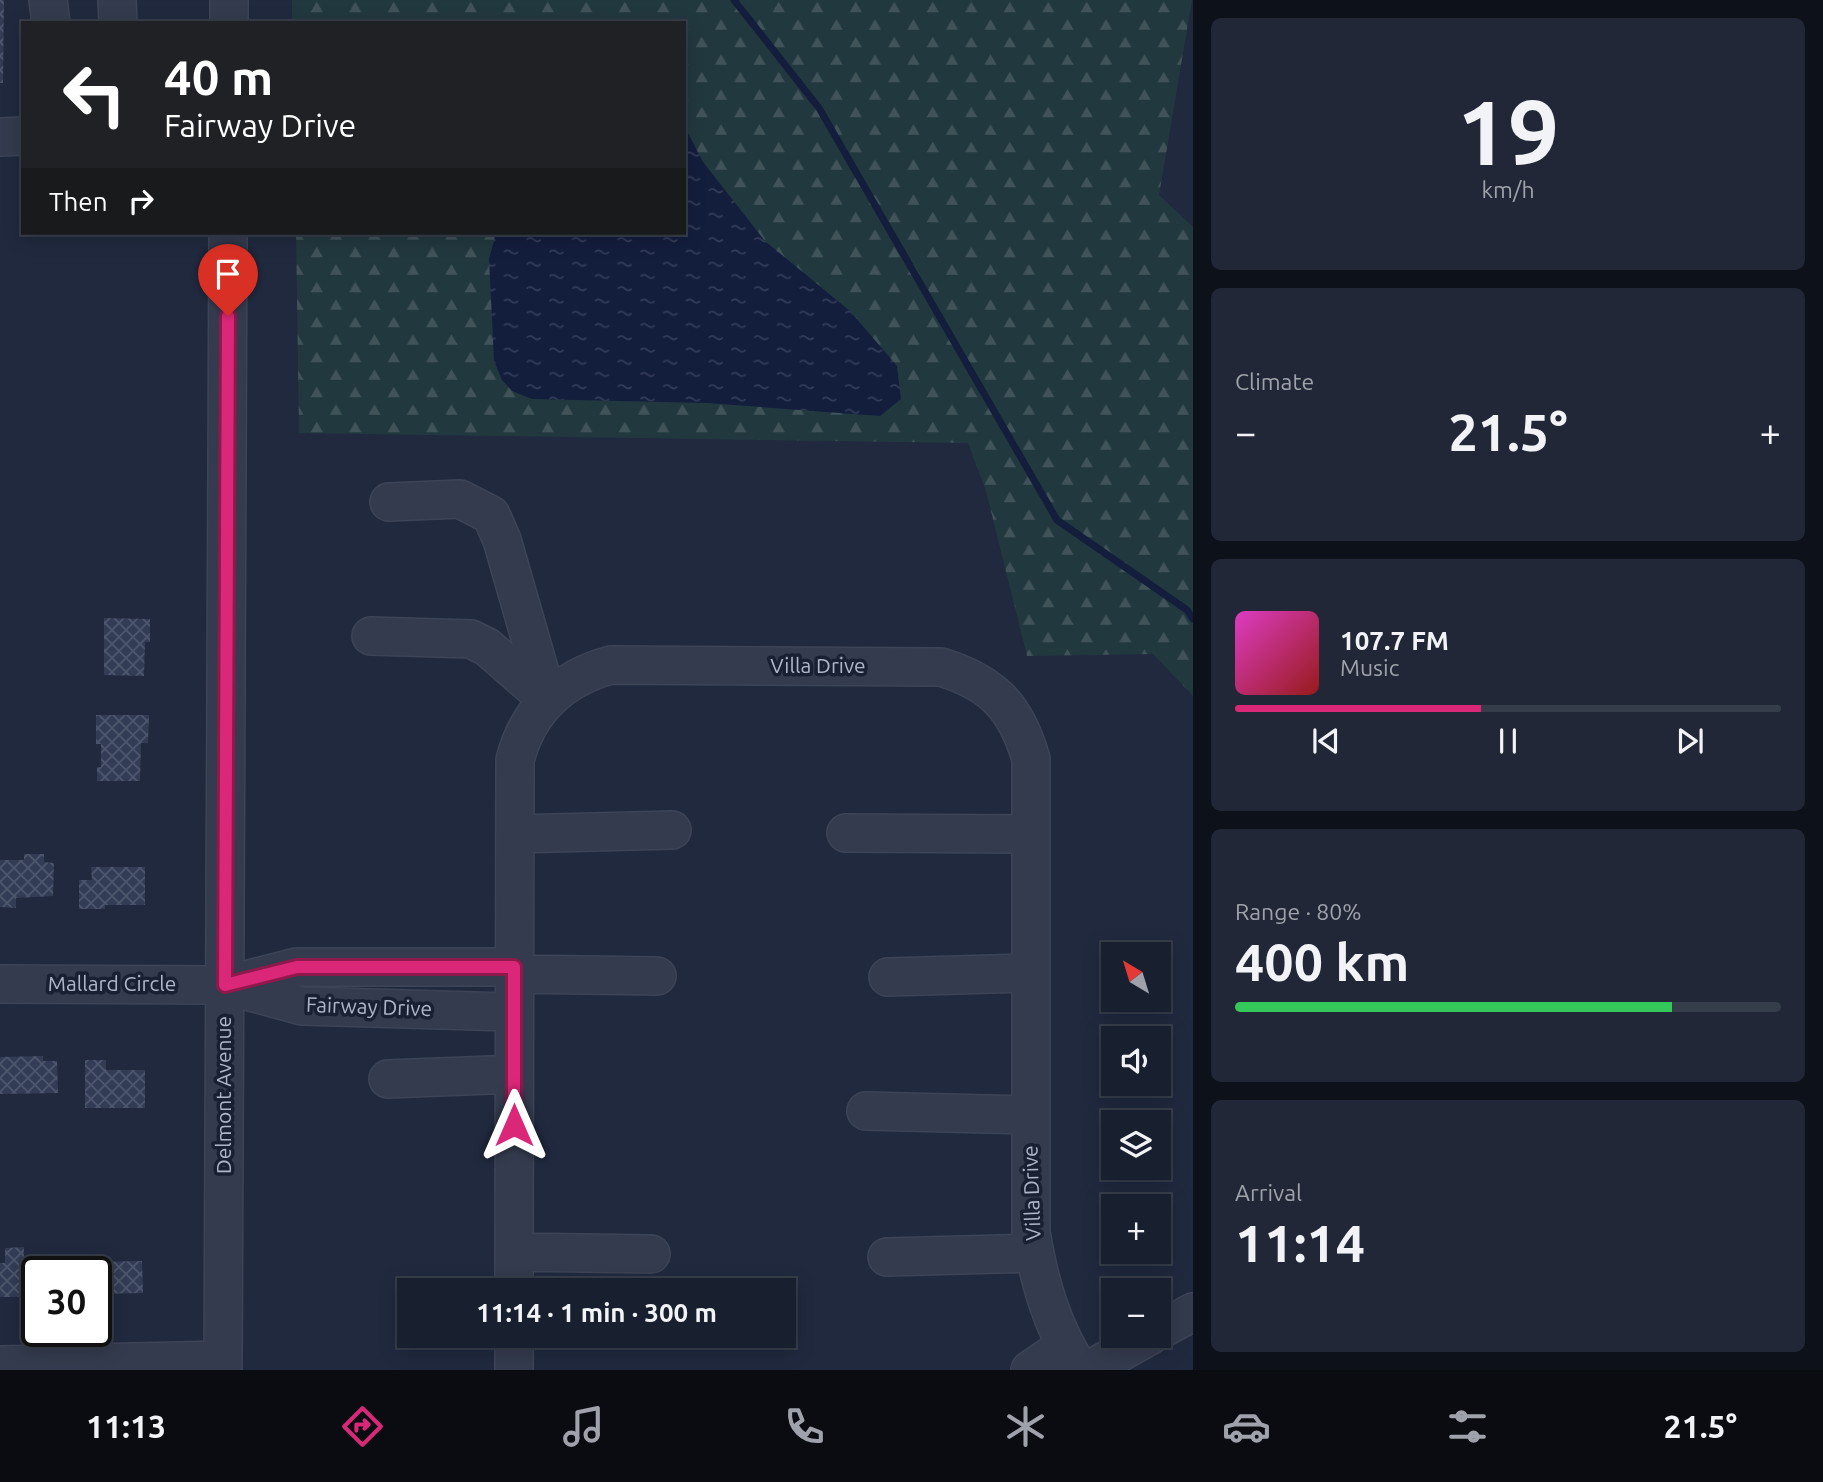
<!DOCTYPE html>
<meta charset="utf-8">
<style>
:root{--surface:#181f2e;--page:#212736;--text:#f1f3f6;--muted:#9fa2aa;--line:#363d4a;--accent:#db2777}
body{margin:0;font-family:Ubuntu,sans-serif;background:var(--page);color:var(--text);height:100vh;display:flex;flex-direction:column;font-size:26px;white-space:nowrap}
*{box-sizing:border-box;margin:0}
p{font-size:23px;color:var(--muted)}
.icon{flex:none;width:38px;height:38px;fill:none;stroke:currentColor;stroke-width:2;stroke-linecap:round;stroke-linejoin:round}
.map{position:relative;flex:1;overflow:hidden}
.sheet{display:flex;flex-direction:column;gap:18px;padding:18px;background:#0d1119;width:630px}
.sheet>*{flex:none}
.guide{position:absolute;left:21px;top:21px;width:665px;height:214px;border-radius:0px;box-shadow:0 4px 18px #0003,0 0 0 2px var(--line);background:#202124;color:#fff;overflow:hidden}
.needle{width:46px;rotate:322deg}
.controls{position:absolute;left:1101px;top:942px;display:grid;gap:14px}
.controls a{display:grid;place-items:center;width:70px;height:70px;border-radius:0px;background:var(--surface);box-shadow:0 4px 18px #0003,0 0 0 2px var(--line);font-size:35px}
.speed{position:absolute;left:21px;top:1256px;display:flex;gap:14px;font-size:35px;font-weight:700;text-align:center}
.speed>*{display:grid;place-content:center;width:91px;height:91px;border-radius:50%;background:var(--surface);box-shadow:0 4px 18px #0003,0 0 0 2px var(--line);line-height:1}
.speed .limit{border:4px solid #111;border-radius:10px;background:#fff;color:#111}
.pin{position:absolute;display:grid;place-items:center;width:60px;height:60px;color:#fff;margin:-72px -30px;border-radius:50% 50% 50% 0;rotate:-45deg;box-shadow:0 0 7px #0007}
.pin .icon{rotate:45deg}
.me{position:absolute;width:77px;margin:-38px;rotate:0deg;stroke-linejoin:round;filter:drop-shadow(0 0 5px #0008)}
.turn{display:flex;align-items:center;gap:24px;height:147px;padding:0 28px;font-size:32px}
.turn .icon{width:91px;height:91px;stroke-width:2.5}
.turn b{display:block;font-size:49px;line-height:60px}
.then{display:flex;align-items:center;height:66px;padding:0 28px;background:#0003;gap:14px;font-size:26px}
.big{font-size:52px;font-weight:700;line-height:1.1}
.sheet .card{flex:1;display:flex;flex-direction:column;justify-content:center;gap:10px;min-width:0;padding:0 24px;border-radius:10px;background:var(--page)}
.sheet .dial{align-items:center;gap:0}
.dial b{font-size:91px;line-height:1}
.song{display:flex;align-items:center;gap:21px}
.cover{width:84px;height:84px;border-radius:10px;background:linear-gradient(135deg,hsl(310 70% 55%),hsl(0 70% 35%))}
.played{height:7px;border-radius:4px;background:linear-gradient(90deg,var(--accent) 45%,var(--line) 45%)}
.keys{display:flex;justify-content:space-around;direction:ltr}
.heat{display:flex;justify-content:space-between;align-items:center;font-size:38px;direction:ltr}
.charge{height:10px;border-radius:5px;background:linear-gradient(90deg,#34c759 80%,var(--line) 0)}
.trip{position:absolute;left:397px;top:1278px;width:399px;height:70px;border-radius:0px;background:var(--surface);box-shadow:0 4px 18px #0003,0 0 0 2px var(--line);font-weight:700;line-height:70px;text-align:center}
.tabs{display:flex;height:112px;justify-content:space-around;align-items:center;background:#0a0c12;color:var(--muted)}
.tabs .icon{width:49px;height:49px}
.tabs .on{color:var(--accent)}
.tabs b{font-size:32px;color:var(--text)}
main{display:flex;flex:1;min-height:0}
.map>svg:first-child{display:block}
.forest{fill:url(#forest-firs)}
.water{fill:url(#water-ripples)}
.lines{fill:none;stroke-linecap:round;stroke-linejoin:round}
.stream{stroke:#131e3d;stroke-width:7}
.building{fill:url(#building-cross-hatch)}
.minor-casing{stroke:#3e4457;stroke-width:40}
.minor{stroke:#343b4e;stroke-width:37}
.route-casing{stroke:#8e194d;stroke-width:18}
.route{stroke:#db2777;stroke-width:12}
.labels{text-anchor:middle;stroke-width:7;stroke-linejoin:round;paint-order:stroke}
.street-label{font-size:21px;fill:#b0b6ca;stroke:#1a2033}
</style>
<main>
<div class="map">
<svg width="1193" height="1370" viewBox="0 0 1193 1370">
<defs>
<pattern id="forest-firs" width="22" height="20" patternUnits="userSpaceOnUse" patternTransform="scale(1.75)"><rect width="22" height="20" fill="#22383f"/><path d="M5 1l3.5 6h-7zM16 11l3.5 6h-7z" fill="#405359"/></pattern>
<pattern id="water-ripples" width="26" height="14" patternUnits="userSpaceOnUse" patternTransform="scale(1.75)"><rect width="26" height="14" fill="#131e3d"/><path d="M2 4q2-2 4 0t4 0M15 11q2-2 4 0t4 0" fill="none" stroke="#333c58"/></pattern>
<pattern id="building-cross-hatch" width="8" height="8" patternUnits="userSpaceOnUse" patternTransform="scale(1.75)"><rect width="8" height="8" fill="#323c55"/><path d="M0 0l8 8M0 8l8-8" fill="none" stroke="#4d566c"/></pattern>
</defs>
<rect width="100%" height="100%" fill="#20293e"/>
<path class="forest" d="M292,0H1192L1159,195L1193,227V696L1153,654L1027,656L986,491L968,443L299,433L296,233H684V23H292Z"/>
<path class="water" d="M684,125L703,162L765,241L850,311L897,366L901,399L880,416L707,403L532,399L512,391L502,380L494,361L489,259L496,233H684Z"/>
<g class="lines">
<path class="stream" d="M734,0L819,108L1057,520L1187,610L1193,619"/>
</g>
<path class="building" d="M0,0H4L3,83H0Z
M104,618L150,619V642H145L144,676L104,675Z
M96,715H149L148,743H141L140,781H97V767H101V744H96Z
M24,854H44V862L54,863L53,896L16,898V908L0,907V860H24Z
M91,867H145V905H105V909H79V880H92Z
M43,1056V1061H57L58,1093L0,1094V1057Z
M85,1060H106V1070H145V1108H85Z
M24,1247V1297H0V1263H5V1248Z
M142,1261L143,1293L96,1294L93,1262Z"/>
<g class="lines">
<defs>
<path id="minor" d="M48,0L51,23
M117,0L118,23
M229,23V0
M0,137L23,136
M389,502L460,499L491,515L502,540L548,700
M371,636L471,639L487,647L548,700
M846,833L1031,834
M515,834L672,830
M514,974L657,976
M888,977L1031,973
M0,984L225,985L297,967H514
M229,986L302,1006L514,1012
M388,1079L514,1074
M866,1111L1031,1115
M514,1252L651,1254
M887,1257L1034,1253
M514,1290L515,760C528,710 562,678 611,665L941,667C993,683 1016,707 1031,759V1232C1039,1282 1052,1327 1080,1370
M1158,1331L1193,1312
M0,1365L223,1360
M223,1370L228,233
M514,1370V1335
M1030,1370L1065,1346
M1089,1370L1151,1335"/>
</defs>
<use href="#minor" class="minor-casing"/>
<use href="#minor" class="minor"/>
</g>
<g class="lines">
<defs>
<path id="route" d="M228,316L225,985L297,967H514V1125"/>
</defs>
<use href="#route" class="route-casing"/>
<use href="#route" class="route"/>
</g>
<g class="labels">
<g class="street-label">
<text x="818" y="673">Villa Drive</text>
<text x="112" y="991">Mallard Circle</text>
<text transform="translate(369 1007) rotate(2)" y="7">Fairway Drive</text>
<text transform="translate(224 1095) rotate(-90)" y="7">Delmont Avenue</text>
<text transform="translate(1032 1193) rotate(-92)" y="7">Villa Drive</text>
</g>
</g>
</svg>
<div class="controls">
<a><svg class="needle" viewBox="-14 -14 28 28"><path d="M0-13l5 13h-10z" fill="#e53935"/><path d="M0 13l5-13h-10z" fill="#9fa2aa"/></svg></a>
<a><svg class="icon" aria-label="sound" viewBox="0 0 24 24"><path d="M4 9h4l5-4v14l-5-4H4zM17 9q2 3 0 6"/></svg></a>
<a><svg class="icon" aria-label="layers" viewBox="0 0 24 24"><path d="M12 4l9 5-9 5-9-5zM3 14l9 5 9-5"/></svg></a>
<a>+</a>
<a>−</a>
</div>
<div class="speed"><div class="limit">30</div></div>
<div class="pin" style="left:228px;top:316px;background:#d93025"><svg class="icon" aria-label="arrive" viewBox="0 0 24 24"><path d="M6 21V4h12l-3 4 3 4H6"/></svg></div>
<svg class="me" style="left:514px;top:1125px" viewBox="-20 -20 40 40"><path d="M0-17L14 15 0 8-14 15z" fill="#db2777" stroke="#fff" stroke-width="4"/></svg>
<div class="trip">11:14 · 1 min · 300 m</div>
<div class="guide">
<div class="turn"><svg class="icon" aria-label="left" viewBox="0 0 24 24"><path d="M17 20v-9H6M10 6l-5 5 5 5"/></svg><div><b>40 m</b>Fairway Drive</div></div>
<div class="then">Then<svg class="icon" aria-label="right" viewBox="0 0 24 24"><path d="M7 20v-9h11M14 6l5 5-5 5"/></svg></div>
</div>
</div>
<section class="sheet">
<div class="card dial"><b>19</b><p>km/h</p></div>
<div class="card"><p>Climate</p>
<div class="heat"><a>−</a><b class="big">21.5°</b><a>+</a></div>
</div>
<div class="card">
<div class="song"><i class="cover"></i><div><b>107.7 FM</b><p>Music</p></div></div>
<div class="played"></div>
<div class="keys"><svg class="icon" aria-label="previous" viewBox="0 0 24 24"><path d="M18 5L8 12l10 7zM5 5v14"/></svg><svg class="icon" aria-label="pause" viewBox="0 0 24 24"><path d="M8 5v14M16 5v14"/></svg><svg class="icon" aria-label="next" viewBox="0 0 24 24"><path d="M6 5l10 7-10 7zM19 5v14"/></svg></div>
</div>
<div class="card"><p>Range · 80%</p><b class="big">400 km</b><div class="charge"></div></div>
<div class="card"><p>Arrival</p><b class="big">11:14</b></div>
</section>
</main>
<nav class="tabs">
<b>11:13</b>
<svg class="icon on" aria-label="directions" viewBox="0 0 24 24"><path d="M12 3l9 9-9 9-9-9zM9 14v-3h6M13 9l2 2-2 2"/></svg>
<svg class="icon" aria-label="music" viewBox="0 0 24 24"><path d="M9 18V5l10-2v13"/><circle cx="6" cy="18" r="3"/><circle cx="16" cy="16" r="3"/></svg>
<svg class="icon" aria-label="phone" viewBox="0 0 24 24"><path d="M5 4h4l2 5-3 2q2 4 5 5l2-3 5 2v4C11 20 4 13 5 4z"/></svg>
<svg class="icon" aria-label="climate" viewBox="0 0 24 24"><path d="M12 3v18M4 7l16 10M4 17L20 7"/></svg>
<svg class="icon" aria-label="car" viewBox="0 0 24 24"><path d="M5 17H2v-5l4-1 3-4h7l3 4 3 1v5h-3M9 17h6M6 11h13"/><circle cx="7" cy="17" r="2"/><circle cx="17" cy="17" r="2"/></svg>
<svg class="icon" aria-label="filters" viewBox="0 0 24 24"><path d="M4 7h16M4 17h16"/><circle cx="9" cy="7" r="2"/><circle cx="15" cy="17" r="2"/></svg>
<b>21.5°</b>
</nav>
